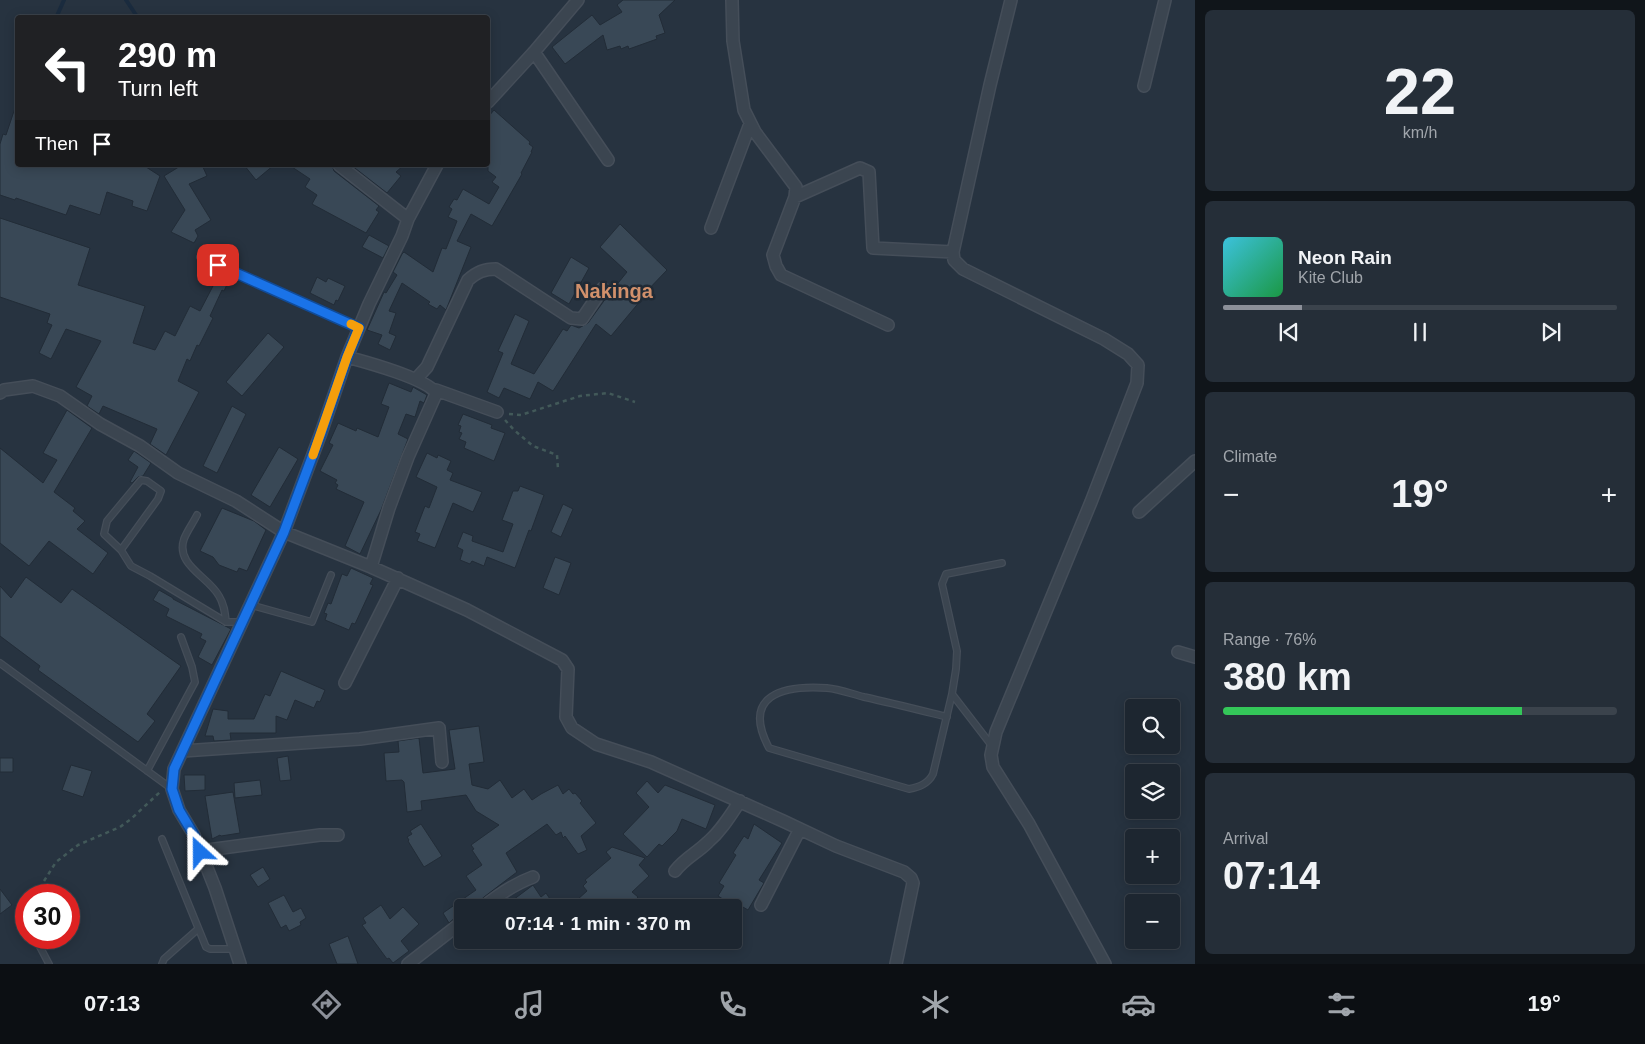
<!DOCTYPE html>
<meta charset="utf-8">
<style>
:root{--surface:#1d2630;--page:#252e38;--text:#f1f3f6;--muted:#a0a5ab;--line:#3b434c;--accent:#8c9099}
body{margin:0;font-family:Arial,sans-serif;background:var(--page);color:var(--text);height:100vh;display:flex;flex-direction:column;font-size:19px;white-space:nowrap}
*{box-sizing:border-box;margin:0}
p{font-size:16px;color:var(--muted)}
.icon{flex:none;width:28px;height:28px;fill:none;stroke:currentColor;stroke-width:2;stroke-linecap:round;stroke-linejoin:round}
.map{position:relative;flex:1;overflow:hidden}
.panel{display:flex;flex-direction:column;gap:10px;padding:10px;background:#10151a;width:450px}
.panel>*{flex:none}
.hud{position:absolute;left:15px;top:15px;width:475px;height:152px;border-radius:5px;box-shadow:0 2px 12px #0003,0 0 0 1px var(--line);background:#202124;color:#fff;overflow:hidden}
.controls{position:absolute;left:1125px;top:699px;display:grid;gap:10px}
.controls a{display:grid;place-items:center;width:55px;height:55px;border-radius:5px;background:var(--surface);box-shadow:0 2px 12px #0003,0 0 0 1px var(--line);font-size:25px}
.speed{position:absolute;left:15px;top:884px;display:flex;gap:10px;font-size:25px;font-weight:700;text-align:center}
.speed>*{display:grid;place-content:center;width:65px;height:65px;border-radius:50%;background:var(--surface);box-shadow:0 2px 12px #0003,0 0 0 1px var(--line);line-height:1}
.speed .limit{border:8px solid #d22;background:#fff;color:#111}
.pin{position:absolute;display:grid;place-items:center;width:42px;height:42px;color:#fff;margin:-21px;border-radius:10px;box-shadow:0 2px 8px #0006}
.me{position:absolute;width:55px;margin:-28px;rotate:336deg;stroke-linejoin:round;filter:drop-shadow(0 0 4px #0008)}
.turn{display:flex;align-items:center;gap:18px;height:105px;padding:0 20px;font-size:22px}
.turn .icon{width:65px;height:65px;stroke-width:2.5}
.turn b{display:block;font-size:35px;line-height:42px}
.then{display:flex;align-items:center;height:48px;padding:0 20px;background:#0003;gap:10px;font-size:19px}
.big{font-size:38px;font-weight:700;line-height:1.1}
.panel .card{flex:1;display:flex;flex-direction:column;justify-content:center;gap:8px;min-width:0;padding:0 18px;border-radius:8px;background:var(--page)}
.panel .dial{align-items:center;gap:0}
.dial b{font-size:65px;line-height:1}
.song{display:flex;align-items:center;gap:15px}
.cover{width:60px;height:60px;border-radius:8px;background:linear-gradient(135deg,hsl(190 70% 55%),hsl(140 70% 35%))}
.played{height:5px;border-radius:2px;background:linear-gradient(90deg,var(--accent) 20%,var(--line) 20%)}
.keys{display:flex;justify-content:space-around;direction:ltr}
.heat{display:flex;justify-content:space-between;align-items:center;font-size:28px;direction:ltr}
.charge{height:8px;border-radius:4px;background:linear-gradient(90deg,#34c759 76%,var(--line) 0)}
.trip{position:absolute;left:454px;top:899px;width:288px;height:50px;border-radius:5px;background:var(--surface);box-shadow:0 2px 12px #0003,0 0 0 1px var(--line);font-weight:700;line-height:50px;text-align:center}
.tabs{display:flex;height:80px;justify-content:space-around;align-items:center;background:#0c0f13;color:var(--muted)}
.tabs .icon{width:35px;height:35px}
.tabs .selected{color:var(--accent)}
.tabs b{font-size:22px;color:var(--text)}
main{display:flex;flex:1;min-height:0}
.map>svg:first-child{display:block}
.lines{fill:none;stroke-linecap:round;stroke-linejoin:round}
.stream{stroke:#1a2b3e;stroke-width:4}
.building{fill:#394856;stroke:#222c37}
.lane-casing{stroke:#454e59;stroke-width:8}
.street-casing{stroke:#454e59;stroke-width:14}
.path{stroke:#425959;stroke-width:2.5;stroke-dasharray:4 4;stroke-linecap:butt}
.lane{stroke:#3b4550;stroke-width:5.5}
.street{stroke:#3b4550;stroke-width:11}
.route-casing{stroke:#114b97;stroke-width:12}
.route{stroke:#1a73e8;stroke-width:9}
.slow{stroke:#f59e0b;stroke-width:9}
.labels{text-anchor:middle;stroke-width:5;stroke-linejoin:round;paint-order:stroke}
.quarter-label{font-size:20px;font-weight:bold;fill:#d1906b;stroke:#202a35}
</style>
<main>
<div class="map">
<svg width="1195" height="964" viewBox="0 0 1195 964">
<rect width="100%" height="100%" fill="#273340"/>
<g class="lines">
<path class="stream" d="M126,0L138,18
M56,18L64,0"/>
</g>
<path class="building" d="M623,0H675L659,15L665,33L656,36L657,39L629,49L628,46L621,49L620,46L607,50L603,35L565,64L552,47L592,15L600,25L622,12L617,5Z
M16,105H18V165H143L160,176L147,211L132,206L133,201L107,192L100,215L70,205L66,215L16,198L15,200L0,195V144L3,134L6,135Z
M494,110L530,142L529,144L533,147L531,152H532L521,173L522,174L492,226L471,214L457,241L471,247L446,310L440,305L437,309L428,304L430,302L402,283L389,311L396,313L389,333L396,336L390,350L378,344L382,335L367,330L384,292L386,293L397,275L393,272L402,254L404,252L433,272L442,248L446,249L457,221L448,217L452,209L449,207L454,199L457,200L463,189L489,204L499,187L492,182L496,177L488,171V117Z
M182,165H202L207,176L189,184L211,220L195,230L198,236L194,243L171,232L185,210L164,176Z
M244,165H274L256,180Z
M289,165H332L334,171L379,206L376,210L379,212L366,233L312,204L317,195L305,187L310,179Z
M351,165H404L396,172L401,176L387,193Z
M0,218L90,248L78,285L145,306L133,343L155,350L165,331L175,336L190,306L200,311L213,286L198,279L205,264L231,276L224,291L222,290L210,316L213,318L199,346L197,345L190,361L187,359L178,381L199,392L166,455L150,444L157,429L103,406L99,414L87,406L92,396L76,387L101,341L66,329L51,359L39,353L52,325L47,323L50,314L0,297Z
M620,224L667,270L645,293L646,294L611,336L596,324L553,391L538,382L530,399L504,388L499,398L487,392L503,353L498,351L515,314L529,321L511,364L534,374L563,329L567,331L571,325L579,328L588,323L606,298L627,272L600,247Z
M369,235L389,246L383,258L362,247Z
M571,257L589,268L569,304L551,293Z
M317,277L326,282L328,278L345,286L338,301L336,300L334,305L310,293Z
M268,333L284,347L242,396L226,382Z
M389,383L411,392L413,387L427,395L424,403L420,401L415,417L406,414L398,434L408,439L381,510L360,554L345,546L364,502L336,489L338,485L335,483L337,480L320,471L333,445L329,443L338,423L356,431L357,428L378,437L389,407L381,404Z
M232,406L246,414L217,473L203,466Z
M67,410L92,428L54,492L75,508L73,511L85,521L77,529L108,553L93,574L49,541L29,566L0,543V448L43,483L57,460L43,453Z
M463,414L492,425L491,428L505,433L494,461L464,448L466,442L459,439L462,433L459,432L461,426L458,425Z
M279,447L298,459L270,507L251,495Z
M134,451L151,463L143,476L138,477L132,483L130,482L138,467L128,460Z
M427,453L437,458L438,455L451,461L447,470L453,473L450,480L482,492L473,512L453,503L435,548L417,541L420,534L415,532L425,506L429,508L437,487L416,477Z
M520,486L544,495L531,531L529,530L515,568L487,557L484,566L472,561L470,564L460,560L463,550L457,547L463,532L473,536L472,541L503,552L513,524L502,520L513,491H518Z
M563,504L573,509L561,537L551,532Z
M222,508L254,521L266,530L247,571L239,568L237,572L219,565L213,557L200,551Z
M555,557L571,563L559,595L543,588Z
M351,568L373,578L370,584L373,585L355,624L352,623L349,630L325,620L327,614L324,613L328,603L331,604L342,574L347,576Z
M26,577L61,603L72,589L181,666L147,714L155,721L138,742L38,670L40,666L0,636V586L11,598Z
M159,590L173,598V599L231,629L212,665L198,657L206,641L200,638L202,634L166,616L169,609L153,600Z
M281,671L325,690L320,702L317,701L314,708L295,700L287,720L276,716V733H230L231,740L214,741L213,736H205L213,709L228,711V719H254L265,694L270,696Z
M479,726L484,762L469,764L472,785L488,789L500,780L512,798L524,789L532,800L541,794L558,785L563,794L569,789L573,794L575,793L582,801L580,803L596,823L581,836L587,850L578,854L565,836L563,838L561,832L556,835L547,824L506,853L517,872L484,897L472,908H462V915L457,916L449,923L443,913L476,890L466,876L482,865L472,850L474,849L471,845L499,825L476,811L466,795L421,801L422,810L407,812L404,782L402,780L386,781L384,753L399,752L398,741L419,738L423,773L455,769L449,730Z
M288,756L291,780L280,781L277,758Z
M0,758H13V772H0Z
M71,765L92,771L83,797L62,790Z
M184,775H205V790L185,791Z
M260,780L262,795L235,798L234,783Z
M647,781L658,793L665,785L715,805L706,829L682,819L677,831L662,846L659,844L647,857L623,834L649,807L636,793Z
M233,792L240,833L221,836L220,835L212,839L205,796Z
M421,824L442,856L424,867L408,841L409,840L407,837L412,834L410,831Z
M754,824L782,843L759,880L764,883L748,910L736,903L734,906L718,896L724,886L719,883L736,855L733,853L744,836L748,839Z
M612,847L645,858L639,865L649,876L632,892L638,897L633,902L638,908H568L587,891L583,886L587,882L585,880L611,858L606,852Z
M263,867L270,879L258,887L250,875Z
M533,885L541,897L546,893L556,908H518L513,900Z
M0,889L12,905L0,914Z
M284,895L293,912L301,908L306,918L300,922L301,925L289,931L286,925L281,928L268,903Z
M381,905L390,919L403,907L419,924L401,941L409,951L393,963L389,958L387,959L362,925L366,923L363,918Z
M348,936L358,964H337L329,944Z"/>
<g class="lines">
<defs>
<path id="lane" d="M200,257L359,328
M197,515C193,523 187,531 184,539C175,565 209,577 219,596C224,604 225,612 226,622
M121,550L158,499L161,491L147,481L141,480L107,521L104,534L121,550L131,566L150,576L226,622H243
M251,605L312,622L331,575
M0,663L172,789
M947,717C919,710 892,703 864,697C852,694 839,689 827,688C783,685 741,695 769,748L909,789C919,787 928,784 933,774L952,694
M992,746L952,694L956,669L957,651L942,584L946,574L1002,563
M147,771L195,682L192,667L181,637
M162,839L206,947L210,949H235
M40,947L49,964
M162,964L164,959L198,929"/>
<path id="street" d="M732,0L733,41L744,110L755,132L796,187L795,197L773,255L776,266L781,275L888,325
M1011,0L990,85L953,252L954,260L963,269L1104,339L1128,354L1138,365L1137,383L1091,502L996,732L991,755L993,767L1029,824L1105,964
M534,52L608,160
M1144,86L1165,0
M488,102L534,52L578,0
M339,165L408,219
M795,197L860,168L869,172L873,248L953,252
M711,228L750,124
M347,357C362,361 433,380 436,394L408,457L389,508L371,567
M416,379L427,367L468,280C477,272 484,269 496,269L571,318L582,319L603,288
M436,390L497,412
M0,393L4,390L33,386L60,396L100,424L140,446L178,473L236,501L284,532L371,567L467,610L562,660L568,669L566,717L572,728L596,744L651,762L783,821L836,846L904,872L911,878L913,883L896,964
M1139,512L1195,461
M1178,652L1195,657
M345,683L398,578
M183,751L360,739L439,728L442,762
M200,851L320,835H338
M675,871C685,858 697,853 708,842C721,831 730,816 740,801
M761,905L800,829
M482,908C498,895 514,884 533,877
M240,964L215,888L194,835L179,810L172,789L174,769L284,532L321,433L347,357L369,304L402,236L408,219L437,165
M408,964L462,922"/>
</defs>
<use href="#lane" class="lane-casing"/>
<use href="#street" class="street-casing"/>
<path class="path" d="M509,414L521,415L580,396L608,393L635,402
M505,420L514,430L533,446L557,455L558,469
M44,881L56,862L78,845L120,827L131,819L160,792"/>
<use href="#lane" class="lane"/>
<use href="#street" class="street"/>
</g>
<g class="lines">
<defs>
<path id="route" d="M200,852L194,835L179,810L172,789L174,769L284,532L321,433L347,357L359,328L218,265"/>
</defs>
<use href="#route" class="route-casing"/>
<use href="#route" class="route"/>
<path class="slow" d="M313,455L347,357L359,328L351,324"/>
</g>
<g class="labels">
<g class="quarter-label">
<text x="614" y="298">Nakinga</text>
</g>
</g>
</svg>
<div class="controls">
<a><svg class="icon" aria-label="search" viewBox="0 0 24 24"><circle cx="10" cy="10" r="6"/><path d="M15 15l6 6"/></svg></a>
<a><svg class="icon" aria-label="layers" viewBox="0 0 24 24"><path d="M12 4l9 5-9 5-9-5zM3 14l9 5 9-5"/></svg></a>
<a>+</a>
<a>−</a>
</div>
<div class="speed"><div class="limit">30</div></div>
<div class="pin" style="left:218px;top:265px;background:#d93025"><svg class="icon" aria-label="arrive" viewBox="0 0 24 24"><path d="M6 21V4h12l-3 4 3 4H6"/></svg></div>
<svg class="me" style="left:200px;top:852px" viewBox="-20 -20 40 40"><path d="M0-17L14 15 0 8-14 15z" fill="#1a73e8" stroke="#fff" stroke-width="4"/></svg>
<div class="trip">07:14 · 1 min · 370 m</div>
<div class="hud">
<div class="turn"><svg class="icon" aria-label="left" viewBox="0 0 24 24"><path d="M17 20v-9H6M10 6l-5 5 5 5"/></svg><div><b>290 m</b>Turn left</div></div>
<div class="then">Then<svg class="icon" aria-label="arrive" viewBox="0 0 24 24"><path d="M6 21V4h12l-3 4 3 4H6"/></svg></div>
</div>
</div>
<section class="panel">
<div class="card dial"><b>22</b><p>km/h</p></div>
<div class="card">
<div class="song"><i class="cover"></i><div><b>Neon Rain</b><p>Kite Club</p></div></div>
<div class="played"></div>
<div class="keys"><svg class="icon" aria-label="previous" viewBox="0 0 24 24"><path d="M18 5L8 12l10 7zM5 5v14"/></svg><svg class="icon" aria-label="pause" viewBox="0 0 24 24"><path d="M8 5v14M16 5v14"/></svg><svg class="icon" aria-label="next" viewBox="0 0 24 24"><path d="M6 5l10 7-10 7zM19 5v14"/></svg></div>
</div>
<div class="card"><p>Climate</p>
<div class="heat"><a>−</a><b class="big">19°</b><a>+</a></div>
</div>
<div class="card"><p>Range · 76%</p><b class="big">380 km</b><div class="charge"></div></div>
<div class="card"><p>Arrival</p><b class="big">07:14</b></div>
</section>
</main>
<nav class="tabs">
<b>07:13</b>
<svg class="icon selected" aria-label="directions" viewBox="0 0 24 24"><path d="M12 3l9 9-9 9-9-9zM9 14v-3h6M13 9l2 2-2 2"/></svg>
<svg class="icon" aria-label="music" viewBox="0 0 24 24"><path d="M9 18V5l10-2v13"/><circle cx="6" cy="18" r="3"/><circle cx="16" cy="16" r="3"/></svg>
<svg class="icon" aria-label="phone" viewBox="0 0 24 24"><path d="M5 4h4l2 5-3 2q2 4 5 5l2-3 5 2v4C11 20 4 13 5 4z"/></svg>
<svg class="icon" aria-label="climate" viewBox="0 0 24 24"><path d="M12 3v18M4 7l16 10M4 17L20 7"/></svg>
<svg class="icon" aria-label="car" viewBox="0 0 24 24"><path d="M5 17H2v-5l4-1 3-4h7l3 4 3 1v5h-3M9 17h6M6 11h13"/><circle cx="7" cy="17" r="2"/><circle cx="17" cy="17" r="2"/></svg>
<svg class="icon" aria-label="filters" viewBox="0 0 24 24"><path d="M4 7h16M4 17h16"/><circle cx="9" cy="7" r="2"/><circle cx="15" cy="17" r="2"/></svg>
<b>19°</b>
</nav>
